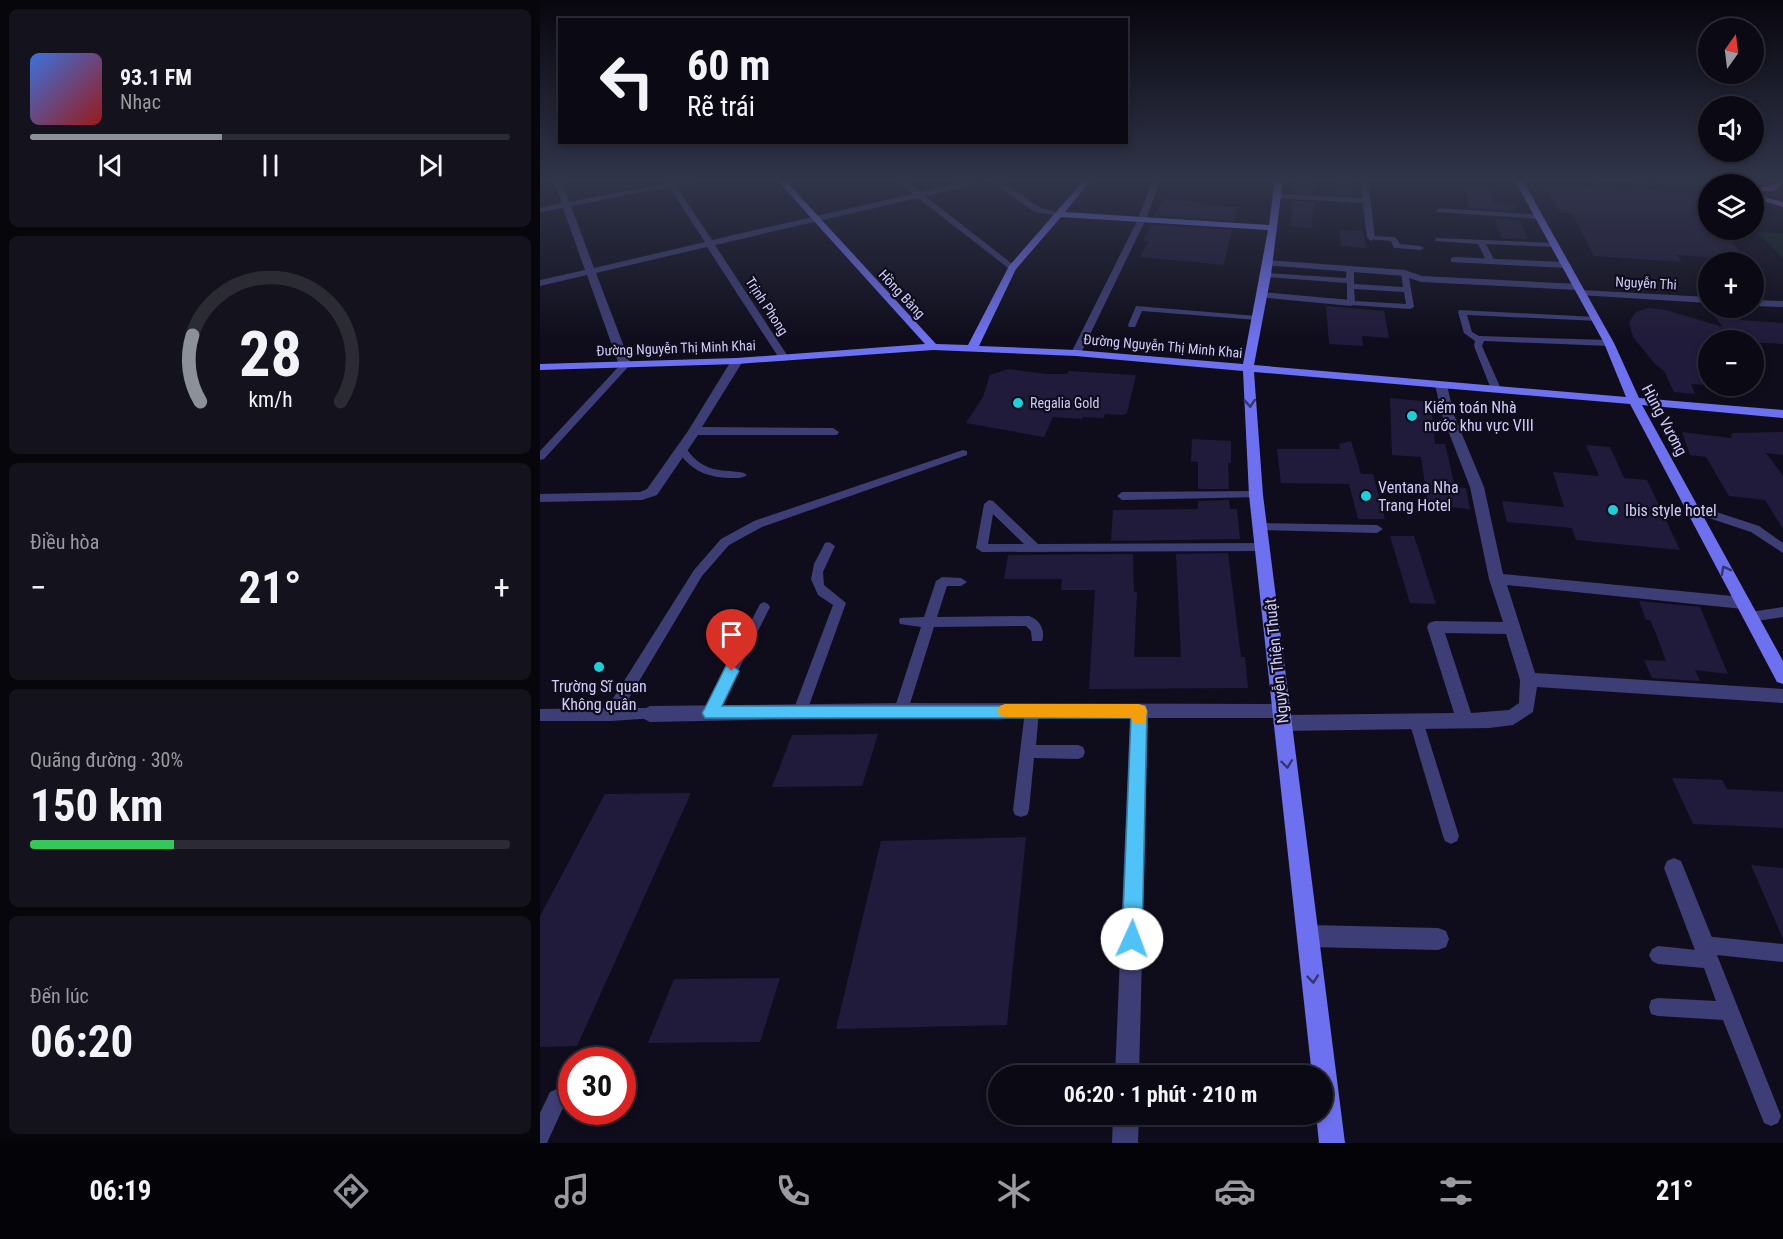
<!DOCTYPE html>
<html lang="vi">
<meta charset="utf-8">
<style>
:root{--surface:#0b0a14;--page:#14131d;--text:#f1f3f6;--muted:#9a9aa0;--line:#2b2b34;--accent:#8c9099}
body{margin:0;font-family:"Roboto Condensed",sans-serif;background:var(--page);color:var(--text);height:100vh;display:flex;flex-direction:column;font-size:22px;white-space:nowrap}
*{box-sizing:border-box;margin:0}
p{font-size:20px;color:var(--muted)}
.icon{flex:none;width:33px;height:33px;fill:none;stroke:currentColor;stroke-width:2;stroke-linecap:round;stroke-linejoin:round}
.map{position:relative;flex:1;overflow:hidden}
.details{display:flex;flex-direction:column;gap:9px;padding:9px;background:#06060b;width:540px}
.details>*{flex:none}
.banner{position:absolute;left:18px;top:18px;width:570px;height:126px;border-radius:0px;box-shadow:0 3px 9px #0003,0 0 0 2px var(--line);background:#0b0a14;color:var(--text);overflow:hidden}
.needle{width:39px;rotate:14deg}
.buttons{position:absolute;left:1158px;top:18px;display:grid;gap:12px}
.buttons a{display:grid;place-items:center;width:66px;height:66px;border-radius:50%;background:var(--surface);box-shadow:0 3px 9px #0003,0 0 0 2px var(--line);font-size:30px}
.speed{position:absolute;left:18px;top:1047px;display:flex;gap:12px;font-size:30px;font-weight:700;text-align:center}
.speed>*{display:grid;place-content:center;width:78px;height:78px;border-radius:50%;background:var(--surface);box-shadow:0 3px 9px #0003,0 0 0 2px var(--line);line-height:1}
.speed .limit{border:9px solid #d22;background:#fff;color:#111}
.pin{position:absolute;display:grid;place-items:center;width:51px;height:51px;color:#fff;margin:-62px -26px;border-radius:50% 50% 50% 0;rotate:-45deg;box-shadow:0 0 6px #0007}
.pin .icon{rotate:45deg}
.me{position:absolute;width:66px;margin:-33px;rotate:2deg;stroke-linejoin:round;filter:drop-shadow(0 0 4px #0008)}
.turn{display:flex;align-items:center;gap:21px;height:126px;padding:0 30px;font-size:27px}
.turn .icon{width:78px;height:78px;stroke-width:2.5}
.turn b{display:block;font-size:42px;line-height:51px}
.big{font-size:45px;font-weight:700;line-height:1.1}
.details .widget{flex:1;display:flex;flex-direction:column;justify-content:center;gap:9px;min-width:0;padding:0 21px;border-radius:9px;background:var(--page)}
.details .dial{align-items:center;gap:0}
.dial svg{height:156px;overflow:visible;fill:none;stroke:var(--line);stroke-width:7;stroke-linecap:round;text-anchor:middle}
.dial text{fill:var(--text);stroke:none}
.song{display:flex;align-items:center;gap:18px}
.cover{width:72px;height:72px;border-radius:9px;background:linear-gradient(135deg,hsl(220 70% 55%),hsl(0 70% 35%))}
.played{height:6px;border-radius:3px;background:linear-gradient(90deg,var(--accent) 40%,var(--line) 40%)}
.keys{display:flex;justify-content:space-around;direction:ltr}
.heat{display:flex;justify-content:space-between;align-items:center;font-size:33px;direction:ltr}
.charge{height:9px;border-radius:4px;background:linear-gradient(90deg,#34c759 30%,var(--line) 0)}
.trip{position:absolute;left:448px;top:1065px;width:345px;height:60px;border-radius:30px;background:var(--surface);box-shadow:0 3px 9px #0003,0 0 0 2px var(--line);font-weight:700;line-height:60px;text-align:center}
.tabs{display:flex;height:96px;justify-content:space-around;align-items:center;background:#040408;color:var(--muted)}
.tabs .icon{width:42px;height:42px}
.tabs .active{color:var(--accent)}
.tabs b{font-size:27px;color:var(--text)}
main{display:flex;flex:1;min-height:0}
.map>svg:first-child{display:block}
.green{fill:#112422}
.building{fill:#201b3a}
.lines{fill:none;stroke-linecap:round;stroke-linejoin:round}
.lane{fill:#3d3e75;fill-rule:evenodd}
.street{fill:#3d3e75;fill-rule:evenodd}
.secondary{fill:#6e71ef;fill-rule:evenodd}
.primary{fill:#b15fee;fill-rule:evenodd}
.oneway{stroke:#353570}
.route{fill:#4fc3f7;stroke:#337fa1;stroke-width:1.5}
.slow{fill:#f59e0b}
.poi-dot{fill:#18d1da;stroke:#0f0d1b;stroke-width:2}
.labels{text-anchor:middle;stroke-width:4.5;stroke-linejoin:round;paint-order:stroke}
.far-street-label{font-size:14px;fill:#cfccfa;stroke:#0f0d1b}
.far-poi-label{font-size:14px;fill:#cfccfa;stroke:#0f0d1b;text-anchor:start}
.poi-label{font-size:16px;fill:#cfccfa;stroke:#0f0d1b;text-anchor:start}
.street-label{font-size:16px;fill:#cfccfa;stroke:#0f0d1b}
</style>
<main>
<section class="details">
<div class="widget">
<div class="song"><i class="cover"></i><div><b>93.1 FM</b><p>Nhạc</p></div></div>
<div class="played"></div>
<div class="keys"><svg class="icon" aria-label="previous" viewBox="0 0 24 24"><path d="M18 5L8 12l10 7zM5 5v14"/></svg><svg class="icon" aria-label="pause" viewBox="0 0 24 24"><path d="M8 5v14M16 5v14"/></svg><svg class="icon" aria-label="next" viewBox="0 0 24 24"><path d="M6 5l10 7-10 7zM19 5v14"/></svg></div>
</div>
<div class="widget dial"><svg viewBox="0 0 100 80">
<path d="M14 69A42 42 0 1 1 86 69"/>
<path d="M14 69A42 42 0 0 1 10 35" stroke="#8c9099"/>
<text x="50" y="56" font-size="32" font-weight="700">28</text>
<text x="50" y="72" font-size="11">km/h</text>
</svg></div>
<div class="widget"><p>Điều hòa</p>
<div class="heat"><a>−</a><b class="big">21°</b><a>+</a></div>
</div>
<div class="widget"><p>Quãng đường · 30%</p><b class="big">150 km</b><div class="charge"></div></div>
<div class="widget"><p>Đến lúc</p><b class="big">06:20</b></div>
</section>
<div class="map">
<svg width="1243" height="1143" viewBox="0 0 1243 1143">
<rect width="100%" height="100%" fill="#0f0d1b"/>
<path class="green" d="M1217,232L1243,233V258Z"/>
<path class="building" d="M754,179H775L774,194L753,193Z
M794,179H813V195H796Z
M924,184L950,186L954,203L974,204L976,211L929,208Z
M1003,186L1103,189L1168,196V235L1188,238L1209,262H1181L1178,258L1137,255L1142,262L1054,256L1032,213H1021Z
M623,199L658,202L657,204L698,207L694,221L615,216Z
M752,201L774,202L772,228L751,227Z
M933,217L980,220L987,239L962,238L954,218Z
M611,225L692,230L684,265L600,257L608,242L603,241Z
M799,230L823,231L826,248L801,246Z
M786,306L844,311L849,338L822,336L823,346L789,344Z
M1167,307L1192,308L1201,320L1243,323V344L1168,340V385L1151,384L1155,394L1134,392L1124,371L1115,364L1093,337L1089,322L1096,312L1108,308L1126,310L1183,327Z
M468,369L506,374H527L529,371L596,375L587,413L583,415L565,414L564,418L543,417L542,419L513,417L504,437L426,423L443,397L450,375Z
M850,398L891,402L895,444H905L915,487L926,488L930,509L888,505L881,457L852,455Z
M1142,432L1191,438L1192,433L1243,432V455L1226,453L1243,476V529L1225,500L1189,496L1166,457L1150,455Z
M652,439L691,441V463H688L689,489H658V462L651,461Z
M811,441L821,474H833L845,519H818L809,484L741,483L737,449H800L799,444Z
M1046,445L1070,447L1084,478L1107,480L1140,550L1036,540L1032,528L967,522L962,501L1024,507L1013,472L1059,476Z
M689,500L690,509H697L700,539L571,541L573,510L658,509V501Z
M850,536H874L896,604L870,603Z
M688,553L701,657H705L708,688L549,689L555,590H521L522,579H464L468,555L593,554L594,592H597L594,657H641L636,554Z
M1099,601L1160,607L1188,674L1155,670L1160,681L1112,678L1104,660L1126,661L1115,631L1110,620H1106Z
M338,734L322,786L232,787L252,735Z
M1132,778L1182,780L1187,789L1243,792V828L1153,824Z
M151,793L37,1046L0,1047V916L65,794Z
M486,837L467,1025L296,1029L341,841Z
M1211,865L1243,868V939Z
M240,978L220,1042L108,1043L134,979Z"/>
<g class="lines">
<path class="lane" d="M994,179L1175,181L1178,183L1168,185Z
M831,236L854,237L856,238L860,244L880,246L884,248L880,250L857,248H854L851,241L829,239L828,238Z
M897,238L1015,243L1019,245L1015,247L946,244L955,262L951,264L947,262L938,244L895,241V239Z
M807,267L814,269V284L863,287L861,273L868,271L874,307L870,309L811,305L807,303V283L726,277L722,275L726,273L806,278ZM814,289L864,292L866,304L815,301Z
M596,306L717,316L721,318L717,320L602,311L595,327H589L588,325Z
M919,310L1056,317L1060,319L1059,321L927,315L932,332L939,336L1069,340L1073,343L1069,346L944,341L942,346L961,389L956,392L951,389L934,346L935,341L924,333L918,312Z
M85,362L88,363V367L4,459L0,460V451L82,363Z
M141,446L145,447C157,464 168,470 189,471C196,472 202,471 207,475C202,479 196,478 189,478C164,477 150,469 136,449Z
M423,450L427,451V455L222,527L189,545L162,576L83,708H110L115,710L117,714L115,718L71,721H0V709L67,708L154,570L181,539L214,521Z
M716,491L720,493L721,495L720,497L582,500L577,496L582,492Z
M449,500L453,501L498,544L724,543L730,547L724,551L442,552L436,548L444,504ZM453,514L484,544H448Z
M1152,504L1219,526L1243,543V553L1211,532L1148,511L1146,508L1148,505Z
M722,523L837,525L843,529L837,533L718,530L716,527L718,524Z
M289,542L295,546L283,572L284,585L306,603L267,711L265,715L260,717L255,715L253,711L293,605L278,595L271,579L274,564L285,543Z
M402,577L421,578L427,582L421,586H407L397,617L489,616C499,619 506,630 502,641H492L491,631L486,626L394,627L368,710L366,714L361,716L356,714L354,710L381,627L360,624L359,621L360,618L384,617L396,581Z
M224,602L228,604L230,607L175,717L170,719L165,717L163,713L165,709L220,604Z
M1243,607V617L1210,622L1206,620L1204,617L1206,614L1210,612Z
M492,705L497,707L499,711L496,745H538L543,747L545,752L543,757L538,759L494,758L489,810L487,815L481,817L475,815L473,810L485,711L487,707Z
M876,715L881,717L883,721L919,836L917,841L911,844L905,841L903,836L869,721L871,717Z
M1164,936L1243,944V962L1177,955L1241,1116L1238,1123L1231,1126L1224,1123L1183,1020L1118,1016L1111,1014L1109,1007L1111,1000L1118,998L1176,1001L1164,968L1118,964L1112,961L1109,955L1112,949L1118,946L1157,950L1155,945L1158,939Z
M17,1089L24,1092L27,1099L7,1143H0V1113L10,1092Z"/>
<path class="street" d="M13,179H21L29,202L127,183L124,179L134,182L162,179L136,186L172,240L373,194L356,179H364L381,192L436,179H457L501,208L523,214L519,216L495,212L449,181L385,196L475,266L477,268L472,271L378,198L175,245L249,358L244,361L239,358L167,247L56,273L91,365L85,368L79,365L47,275L0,286V280L45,270L23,208L0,212V208L22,203ZM129,187L165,242L54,268L31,206Z
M613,179H621L606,219L541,353L532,355L531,353L598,219Z
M820,179H828L835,238L831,241L827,238L823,203L736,198L732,196L736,194L822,198Z
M900,208L999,215L1003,217L999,219L897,212L896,210Z
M914,257L1026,262L1031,265L1026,268L911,262V258Z
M727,260L865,270L882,276L1038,284L1043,287L1038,290L881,282L864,276L724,265L722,263Z
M1042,290L1168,297V303L1039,295L1037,293Z
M721,292L811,300L816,303L811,306L718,297V293Z
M1214,300L1243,301V307L1214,306Z
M197,358L203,361L162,427L293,428L299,432L297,435H158L117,495L102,500L0,502V494L100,492L107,489L148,431L191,361Z
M901,382L907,385L914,415L944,487L963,574L1203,597L1209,599L1211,603L1209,607L1203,609L967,585L995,673L1243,689V703L997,687L993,712L973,725L949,728L742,731L736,728L733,723L735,718H608L599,1076H575L590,718L361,717L110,722L104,719L101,714L104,709L110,706L361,703L741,704L747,706L750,711L748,715L914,713L887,627L889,623L895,621L963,622L949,579L930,487L902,415L895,385ZM905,633L966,634L980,680L979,703L969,710L931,713Z
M1134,858L1141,861L1175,945L1172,953L1164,956L1156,953L1124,868L1127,861Z
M769,925L898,928L906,931L909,939L906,947L898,950L769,947L761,944L758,936L761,928Z
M573,1114H599L598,1143H572Z"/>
<path class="secondary" d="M236,179H244L396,344L428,345L469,266L545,179H552L525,212L729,225L735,179H743L731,275L714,365L1086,397L1064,343L974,179H982L1074,343L1099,398L1243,410V418L1102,405L1243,661V684L1237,682L1090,404L714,372L723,495L805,1143H779L776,1114H783V1076H772L709,495L703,371L536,356L393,350L197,364L0,370V364L197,358L385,344ZM521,217L728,230L703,364L536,350L439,346L476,269Z"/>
<path class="primary" d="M1161,179H1177L1191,184H1179Z
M1238,182L1242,184L1234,191H1214V187H1229Z
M1214,194L1243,202V207L1214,198Z"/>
</g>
<defs><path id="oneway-chevron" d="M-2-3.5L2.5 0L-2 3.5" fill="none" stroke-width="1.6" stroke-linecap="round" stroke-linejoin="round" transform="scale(1.5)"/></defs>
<g class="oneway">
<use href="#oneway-chevron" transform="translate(710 403) rotate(86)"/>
<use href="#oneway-chevron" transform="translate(1185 570) rotate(-118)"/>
<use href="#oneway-chevron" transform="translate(747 764) rotate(83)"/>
<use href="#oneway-chevron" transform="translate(773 979) rotate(84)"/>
</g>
<linearGradient id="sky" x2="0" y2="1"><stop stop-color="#08070f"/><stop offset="0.53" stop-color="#31354a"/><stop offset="1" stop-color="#31354a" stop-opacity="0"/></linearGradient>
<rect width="1243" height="339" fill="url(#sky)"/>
<path class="route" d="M192,665L199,671L182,706H605L607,711L602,939L599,946L592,949L585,946L582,939L591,718H165L162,713L165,708L186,666Z"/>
<path class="slow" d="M465,704H599L605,706L607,711L605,723H593L591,718L465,717L460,715L457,711L460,706Z"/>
<g class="poi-dot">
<circle cx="478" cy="403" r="6"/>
<circle cx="872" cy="416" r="6"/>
<circle cx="826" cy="496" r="6"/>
<circle cx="1073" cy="510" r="6"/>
<circle cx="59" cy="667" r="6"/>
</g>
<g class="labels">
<g class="far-street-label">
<text transform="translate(1106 283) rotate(3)" y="5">Nguyễn Thi</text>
<text transform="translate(362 294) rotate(47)" y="5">Hồng Bàng</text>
<text transform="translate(227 306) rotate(57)" y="5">Trịnh Phong</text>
<text transform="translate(623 346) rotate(5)" y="5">Đường Nguyễn Thị Minh Khai</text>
<text transform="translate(136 348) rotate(-2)" y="5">Đường Nguyễn Thị Minh Khai</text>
</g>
<g class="far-poi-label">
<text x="490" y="408">Regalia Gold</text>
</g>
<g class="poi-label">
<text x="884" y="413">Kiểm toán Nhà<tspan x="884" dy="18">nước khu vực VIII</tspan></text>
<text x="838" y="493">Ventana Nha<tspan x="838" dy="18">Trang Hotel</tspan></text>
<text x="1085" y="516">Ibis style hotel</text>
<text x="59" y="692" text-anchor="middle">Trường Sĩ quan<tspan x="59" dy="18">Không quân</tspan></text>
</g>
<g class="street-label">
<text transform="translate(1125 420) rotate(62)" y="6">Hùng Vương</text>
<text transform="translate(736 661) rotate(-96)" y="6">Nguyễn Thiện Thuật</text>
</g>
</g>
</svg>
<div class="buttons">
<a><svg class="needle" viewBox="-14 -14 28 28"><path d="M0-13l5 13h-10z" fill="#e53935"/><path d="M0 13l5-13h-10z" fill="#9a9aa0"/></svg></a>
<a><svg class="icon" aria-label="sound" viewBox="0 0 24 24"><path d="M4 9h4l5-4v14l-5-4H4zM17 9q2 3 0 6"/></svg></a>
<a><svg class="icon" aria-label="layers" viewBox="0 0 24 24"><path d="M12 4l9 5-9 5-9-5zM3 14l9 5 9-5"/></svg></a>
<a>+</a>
<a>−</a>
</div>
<div class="speed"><div class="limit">30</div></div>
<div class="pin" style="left:192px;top:671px;background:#d93025"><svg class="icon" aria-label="arrive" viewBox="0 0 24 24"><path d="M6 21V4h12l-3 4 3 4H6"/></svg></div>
<svg class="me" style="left:592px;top:939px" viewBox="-20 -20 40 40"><circle r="19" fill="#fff"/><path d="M0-13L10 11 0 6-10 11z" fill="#4fc3f7"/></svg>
<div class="trip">06:20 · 1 phút · 210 m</div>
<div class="banner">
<div class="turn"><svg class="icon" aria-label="left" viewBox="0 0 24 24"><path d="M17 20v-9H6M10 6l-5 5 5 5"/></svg><div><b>60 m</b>Rẽ trái</div></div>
</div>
</div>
</main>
<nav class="tabs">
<b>06:19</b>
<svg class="icon active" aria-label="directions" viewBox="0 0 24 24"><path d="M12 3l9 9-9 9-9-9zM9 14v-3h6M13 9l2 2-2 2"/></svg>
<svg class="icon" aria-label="music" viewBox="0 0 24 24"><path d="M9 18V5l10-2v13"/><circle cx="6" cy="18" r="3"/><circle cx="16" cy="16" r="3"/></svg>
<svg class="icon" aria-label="phone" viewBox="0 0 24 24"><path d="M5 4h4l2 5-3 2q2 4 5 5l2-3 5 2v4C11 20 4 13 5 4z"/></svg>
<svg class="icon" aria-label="climate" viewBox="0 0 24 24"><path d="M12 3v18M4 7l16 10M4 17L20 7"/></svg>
<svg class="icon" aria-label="car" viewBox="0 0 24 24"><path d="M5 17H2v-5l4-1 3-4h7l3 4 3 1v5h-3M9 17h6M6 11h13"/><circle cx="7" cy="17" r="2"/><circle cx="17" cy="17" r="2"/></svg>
<svg class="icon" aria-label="filters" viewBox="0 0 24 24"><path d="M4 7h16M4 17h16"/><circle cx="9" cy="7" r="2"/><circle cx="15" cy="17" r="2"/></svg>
<b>21°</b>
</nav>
